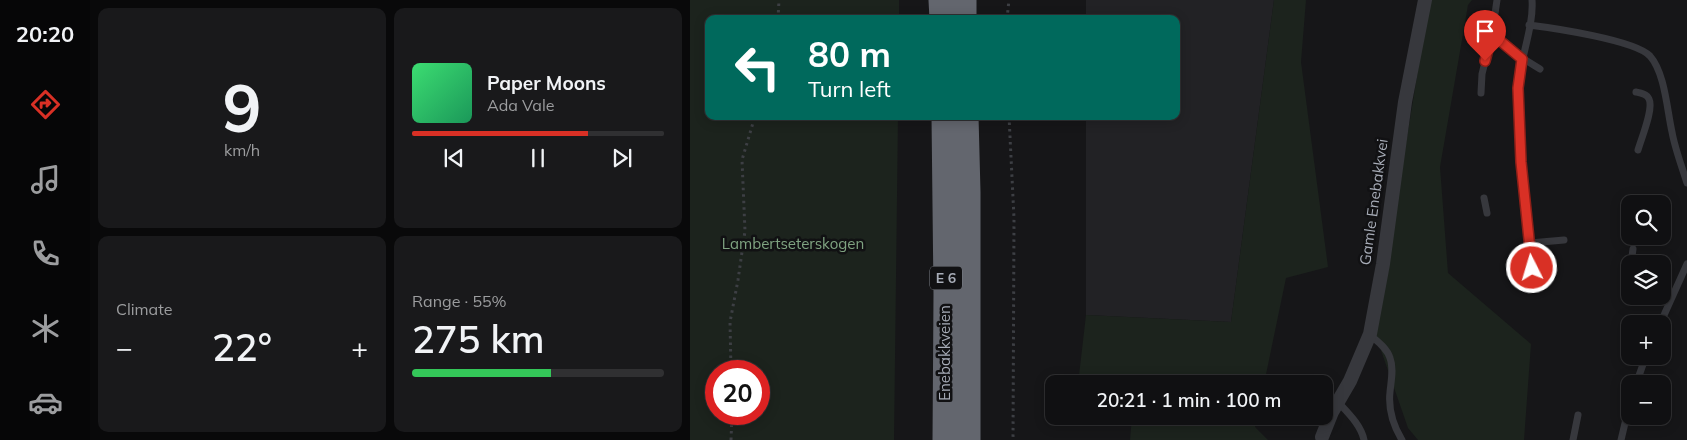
<!DOCTYPE html>
<meta charset="utf-8">
<style>
:root{--surface:#101012;--page:#19191b;--text:#f1f3f6;--muted:#9c9d9f;--line:#303032;--accent:#d93025}
body{margin:0;font-family:Mulish,sans-serif;background:var(--page);color:var(--text);height:100vh;display:flex;flex-direction:column;font-size:19px;white-space:nowrap}
*{box-sizing:border-box;margin:0}
p{font-size:16px;color:var(--muted)}
.icon{flex:none;width:28px;height:28px;fill:none;stroke:currentColor;stroke-width:2;stroke-linecap:round;stroke-linejoin:round}
.map{position:relative;flex:1;overflow:hidden}
.panel{display:flex;flex-direction:column;gap:8px;padding:8px;background:#09090a;width:600px}
.panel>*{flex:none}
.guide{position:absolute;left:15px;top:15px;width:475px;height:105px;border-radius:10px;box-shadow:0 2px 12px #0003,0 0 0 1px var(--line);background:#00695c;color:#fff;overflow:hidden}
.controls{position:absolute;left:931px;top:195px;display:grid;gap:10px}
.controls a{display:grid;place-items:center;width:50px;height:50px;border-radius:10px;background:var(--surface);box-shadow:0 2px 12px #0003,0 0 0 1px var(--line);font-size:25px}
.speed{position:absolute;left:15px;top:360px;display:flex;gap:10px;font-size:25px;font-weight:700;text-align:center}
.speed>*{display:grid;place-content:center;width:65px;height:65px;border-radius:50%;background:var(--surface);box-shadow:0 2px 12px #0003,0 0 0 1px var(--line);line-height:1}
.speed .limit{border:8px solid #d22;background:#fff;color:#111}
.pin{position:absolute;display:grid;place-items:center;width:42px;height:42px;color:#fff;margin:-51px -21px;border-radius:50% 50% 50% 0;rotate:-45deg;box-shadow:0 0 5px #0007}
.pin .icon{rotate:45deg}
.me{position:absolute;width:55px;margin:-28px;rotate:355deg;stroke-linejoin:round;filter:drop-shadow(0 0 4px #0008)}
.turn{display:flex;align-items:center;gap:18px;height:105px;padding:0 20px;font-size:22px}
.turn .icon{width:65px;height:65px;stroke-width:2.5}
.turn b{display:block;font-size:35px;line-height:42px}
.big{font-size:38px;font-weight:600;line-height:1.1}
.panel .widget{flex:1;display:flex;flex-direction:column;justify-content:center;gap:8px;min-width:0;padding:0 18px;border-radius:10px;background:var(--page)}
.panel .dial{align-items:center;gap:0}
.dial b{font-size:65px;line-height:1}
.song{display:flex;align-items:center;gap:15px}
.cover{width:60px;height:60px;border-radius:8px;background:linear-gradient(135deg,hsl(140 70% 55%),hsl(150 70% 35%))}
.played{height:5px;border-radius:2px;background:linear-gradient(90deg,var(--accent) 70%,var(--line) 70%)}
.keys{display:flex;justify-content:space-around;direction:ltr}
.heat{display:flex;justify-content:space-between;align-items:center;font-size:28px;direction:ltr}
.charge{height:8px;border-radius:4px;background:linear-gradient(90deg,#34c759 55%,var(--line) 0)}
.panel .tiles{flex:1;display:grid;gap:8px;grid-template-columns:repeat(2,1fr)}
.trip{position:absolute;left:355px;top:375px;width:288px;height:50px;border-radius:10px;background:var(--surface);box-shadow:0 2px 12px #0003,0 0 0 1px var(--line);font-weight:600;line-height:50px;text-align:center}
main{display:flex;flex:1;min-height:0}
.tabs{display:flex;flex-direction:column;width:90px;justify-content:space-around;align-items:center;background:#060607;color:var(--muted)}
.tabs .icon{width:35px;height:35px}
.tabs .active{color:var(--accent)}
.tabs b{font-size:22px;color:var(--text)}
.map>svg:first-child{display:block}
.built{fill:#222225}
.green{fill:#1c231d;fill-rule:evenodd}
.lines{fill:none;stroke-linecap:round;stroke-linejoin:round}
.path{stroke:#3d3f44;stroke-width:3;stroke-dasharray:2.5 4;stroke-linecap:butt}
.lane{stroke:#37383d;stroke-width:7}
.street{stroke:#37383d;stroke-width:14}
.highway{stroke:#63666e;stroke-width:25}
.route-casing{stroke:#8d1f18;stroke-width:12}
.route{stroke:#d93025;stroke-width:9}
.labels{text-anchor:middle;stroke-width:5;stroke-linejoin:round;paint-order:stroke}
.shield{fill:#111113;stroke:#7b7e86;stroke-width:1}
.shield-label{font-size:14px;font-weight:bold;fill:#a8adb8}
.street-label{font-size:15px;fill:#a8adb8;stroke:#111113}
.park-label{font-size:15px;fill:#7fa381;stroke:#111113}
</style>
<main>
<nav class="tabs">
<b>20:20</b>
<svg class="icon active" aria-label="directions" viewBox="0 0 24 24"><path d="M12 3l9 9-9 9-9-9zM9 14v-3h6M13 9l2 2-2 2"/></svg>
<svg class="icon" aria-label="music" viewBox="0 0 24 24"><path d="M9 18V5l10-2v13"/><circle cx="6" cy="18" r="3"/><circle cx="16" cy="16" r="3"/></svg>
<svg class="icon" aria-label="phone" viewBox="0 0 24 24"><path d="M5 4h4l2 5-3 2q2 4 5 5l2-3 5 2v4C11 20 4 13 5 4z"/></svg>
<svg class="icon" aria-label="climate" viewBox="0 0 24 24"><path d="M12 3v18M4 7l16 10M4 17L20 7"/></svg>
<svg class="icon" aria-label="car" viewBox="0 0 24 24"><path d="M5 17H2v-5l4-1 3-4h7l3 4 3 1v5h-3M9 17h6M6 11h13"/><circle cx="7" cy="17" r="2"/><circle cx="17" cy="17" r="2"/></svg>
</nav>
<section class="panel">
<div class="tiles">
<div class="widget dial"><b>9</b><p>km/h</p></div>
<div class="widget">
<div class="song"><i class="cover"></i><div><b>Paper Moons</b><p>Ada Vale</p></div></div>
<div class="played"></div>
<div class="keys"><svg class="icon" aria-label="previous" viewBox="0 0 24 24"><path d="M18 5L8 12l10 7zM5 5v14"/></svg><svg class="icon" aria-label="pause" viewBox="0 0 24 24"><path d="M8 5v14M16 5v14"/></svg><svg class="icon" aria-label="next" viewBox="0 0 24 24"><path d="M6 5l10 7-10 7zM19 5v14"/></svg></div>
</div>
<div class="widget"><p>Climate</p>
<div class="heat"><a>−</a><b class="big">22°</b><a>+</a></div>
</div>
<div class="widget"><p>Range · 55%</p><b class="big">275 km</b><div class="charge"></div></div>
</div>
</section>
<div class="map">
<svg width="997" height="440" viewBox="0 0 997 440">
<rect width="100%" height="100%" fill="#161618"/>
<path class="built" d="M396,0H584L541,322L396,315V116H486V19H396Z"/>
<path class="green" d="M0,0H209V19H19V116H208L204,440H0ZM26,371H69V414H26Z
M584,0H616L611,62L638,267L596,278L574,384H388L396,315L541,322Z
M741,0H782L778,5L750,167L758,273L841,344L834,440H728L718,428L685,333L738,9Z
M442,416H567L565,427L578,440H440Z"/>
<g class="lines">
<path class="path" d="M88,19L89,0
M317,19L319,0
M319,116L324,218L323,440
M41,371L40,322L48,280L55,231L52,160L65,116
M41,440L42,414"/>
<path class="lane" d="M842,0C844,26 830,59 828,87C828,106 830,125 831,144C833,190 840,235 843,281
M839,25C863,28 945,40 960,56C975,73 977,110 982,132C985,149 992,167 997,183
M802,34L819,50L850,69
M946,92C951,93 957,94 959,99C964,109 951,139 948,150
M791,93L792,74L802,34L807,0
M794,198L797,213
M840,243L874,240
M941,264L943,249
M938,276L940,268
M970,324L997,264
M680,335C687,341 697,348 700,358C704,369 701,381 700,392C698,410 703,425 712,440
M946,384L956,356
M648,402C658,413 671,425 674,440
M883,440L888,415
M931,440L940,402"/>
<path class="street" d="M632,437L642,412L660,381L680,334L693,264L715,102L735,0"/>
<path class="highway" d="M251,0L252,19
M274,0V19
M254,116L256,294L255,440
M276,116L278,192V440"/>
</g>
<g class="lines">
<defs>
<path id="route" d="M795,61L802,34L832,59L828,88L831,162L842,268"/>
</defs>
<use href="#route" class="route-casing"/>
<use href="#route" class="route"/>
</g>
<g class="labels">
<rect class="shield" x="240" y="266.5" width="32" height="23" rx="4"/>
<g class="shield-label">
<text x="256" y="283">E 6</text>
</g>
<g class="street-label">
<text transform="translate(684 202) rotate(-82)" y="5">Gamle Enebakkvei</text>
<text transform="translate(255 353) rotate(-90)" y="5">Enebakkveien</text>
</g>
<g class="park-label">
<text x="103" y="249">Lambertseterskogen</text>
</g>
</g>
</svg>
<div class="controls">
<a><svg class="icon" aria-label="search" viewBox="0 0 24 24"><circle cx="10" cy="10" r="6"/><path d="M15 15l6 6"/></svg></a>
<a><svg class="icon" aria-label="layers" viewBox="0 0 24 24"><path d="M12 4l9 5-9 5-9-5zM3 14l9 5 9-5"/></svg></a>
<a>+</a>
<a>−</a>
</div>
<div class="speed"><div class="limit">20</div></div>
<div class="pin" style="left:795px;top:61px;background:#d93025"><svg class="icon" aria-label="arrive" viewBox="0 0 24 24"><path d="M6 21V4h12l-3 4 3 4H6"/></svg></div>
<svg class="me" style="left:842px;top:268px" viewBox="-20 -20 40 40"><circle r="17" fill="#d93025" stroke="#fff" stroke-width="3"/><path d="M0-11L8 9 0 5-8 9z" fill="#fff"/></svg>
<div class="trip">20:21 · 1 min · 100 m</div>
<div class="guide">
<div class="turn"><svg class="icon" aria-label="left" viewBox="0 0 24 24"><path d="M17 20v-9H6M10 6l-5 5 5 5"/></svg><div><b>80 m</b>Turn left</div></div>
</div>
</div>
</main>
